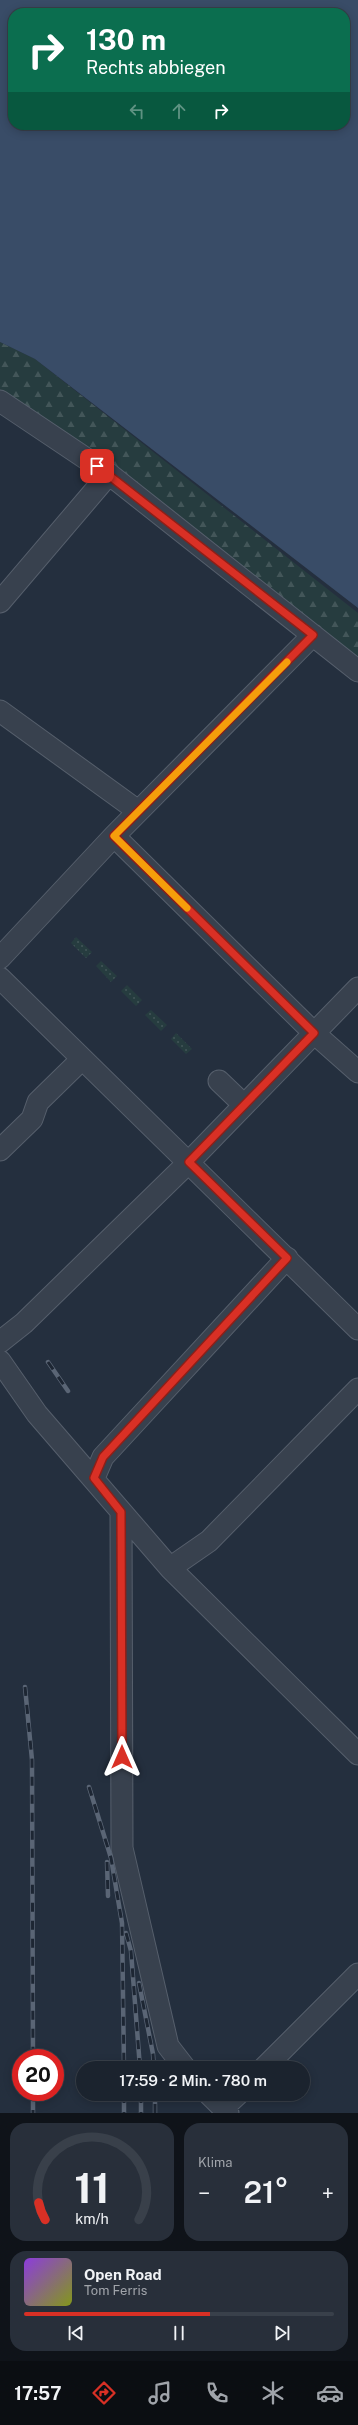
<!DOCTYPE html>
<html lang="de">
<meta charset="utf-8">
<style>
:root{--surface:#1b232e;--page:#282f3a;--text:#f1f3f6;--muted:#a0a4aa;--line:#39404a;--accent:#d93025}
body{margin:0;font-family:"Public Sans",sans-serif;background:var(--page);color:var(--text);height:100vh;display:flex;flex-direction:column;font-size:15px;white-space:nowrap}
*{box-sizing:border-box;margin:0}
p{font-size:13px;color:var(--muted)}
.icon{flex:none;width:22px;height:22px;fill:none;stroke:currentColor;stroke-width:2;stroke-linecap:round;stroke-linejoin:round}
.map{position:relative;height:2113px;overflow:hidden}
.side{display:flex;flex-direction:column;gap:10px;padding:10px;background:#0f1319;flex:1}
.side>*{flex:none}
.hud{position:absolute;left:8px;top:8px;width:342px;height:122px;border-radius:16px;box-shadow:0 2px 10px #0003,0 0 0 1px var(--line);background:#0b6e4f;color:#fff;overflow:hidden}
.speed{position:absolute;left:12px;top:2049px;display:flex;gap:8px;font-size:20px;font-weight:700;text-align:center}
.speed>*{display:grid;place-content:center;width:52px;height:52px;border-radius:50%;background:var(--surface);box-shadow:0 2px 10px #0003,0 0 0 1px var(--line);line-height:1}
.speed .limit{border:6px solid #d22;background:#fff;color:#111}
.pin{position:absolute;display:grid;place-items:center;width:34px;height:34px;color:#fff;margin:-17px;border-radius:8px;box-shadow:0 2px 6px #0006}
.me{position:absolute;width:44px;margin:-22px;rotate:0deg;stroke-linejoin:round;filter:drop-shadow(0 0 3px #0008)}
.turn{display:flex;align-items:center;gap:14px;height:84px;padding:0 12px;font-size:18px}
.turn .icon{width:52px;height:52px;stroke-width:2.5}
.turn b{display:block;font-size:28px;line-height:34px}
.lanes{display:flex;align-items:center;height:38px;padding:0 12px;background:#0003;justify-content:center;gap:20px;direction:ltr}
.lanes .off{opacity:.35}
.big{font-size:30px;font-weight:600;line-height:1.1}
.side .widget{flex:1;display:flex;flex-direction:column;justify-content:center;gap:6px;min-width:0;padding:0 14px;border-radius:16px;background:var(--page)}
.side .dial{align-items:center;gap:0}
.dial svg{height:104px;overflow:visible;fill:none;stroke:var(--line);stroke-width:7;stroke-linecap:round;text-anchor:middle}
.dial text{fill:var(--text);stroke:none}
.song{display:flex;align-items:center;gap:12px}
.cover{width:48px;height:48px;border-radius:6px;background:linear-gradient(135deg,hsl(270 70% 55%),hsl(70 70% 35%))}
.played{height:4px;border-radius:2px;background:linear-gradient(90deg,var(--accent) 60%,var(--line) 60%)}
.keys{display:flex;justify-content:space-around;direction:ltr}
.heat{display:flex;justify-content:space-between;align-items:center;font-size:22px;direction:ltr}
.side .tiles{flex:1;display:grid;gap:10px;grid-template-columns:1fr 1fr}
.widget:last-child{grid-column:span 2}
.trip{position:absolute;left:76px;top:2061px;width:234px;height:40px;border-radius:20px;background:var(--surface);box-shadow:0 2px 10px #0003,0 0 0 1px var(--line);font-weight:600;line-height:40px;text-align:center}
.tabs{display:flex;height:64px;justify-content:space-around;align-items:center;background:#0b0e12;color:var(--muted)}
.tabs .icon{width:28px;height:28px}
.tabs .active{color:var(--accent)}
.tabs b{font-size:18px;color:var(--text)}
.map>svg:first-child{display:block}
.grass{fill:url(#grass-dots)}
.forest{fill:url(#forest-firs)}
.water{fill:#394c67;fill-rule:evenodd}
.lines{fill:none;stroke-linecap:round;stroke-linejoin:round}
.minor-casing{stroke:#565f6c;stroke-width:23}
.minor{stroke:#38414e;stroke-width:21}
.rail-casing{stroke:#5a6575;stroke-width:4.5}
.rail{stroke:#1d2633;stroke-width:3;stroke-dasharray:9;stroke-linecap:butt}
.route-casing{stroke:#8d1f18;stroke-width:10}
.route{stroke:#d93025;stroke-width:7}
.slow{stroke:#f59e0b;stroke-width:7}
</style>
<div class="map">
<svg width="358" height="2113" viewBox="0 0 358 2113">
<defs>
<pattern id="grass-dots" width="8" height="8" patternUnits="userSpaceOnUse"><rect width="8" height="8" fill="#263c3f"/><path d="M2 2h.1M6 6h.1" fill="none" stroke="#435659" stroke-width="1.8" stroke-linecap="round"/></pattern>
<pattern id="forest-firs" width="22" height="20" patternUnits="userSpaceOnUse"><rect width="22" height="20" fill="#263c3f"/><path d="M5 1l3.5 6h-7zM16 11l3.5 6h-7z" fill="#435659"/></pattern>
</defs>
<rect width="100%" height="100%" fill="#242f3e"/>
<path class="grass" d="M76,937L92,952L86,958L71,943Z
M101,961L117,976L111,982L96,966Z
M127,985L142,1000L136,1006L121,991Z
M151,1010L167,1025L161,1031L145,1015Z
M176,1033L192,1049L186,1054L171,1039Z"/>
<path class="forest" d="M0,342L35,359L358,613V668L0,396Z"/>
<path class="water" d="M0,0H358V608L35,359L0,342ZM13,13H345V125H13Z"/>
<g class="lines">
<defs>
<path id="minor" d="M0,401L109,474L358,671
M0,602L109,474
M0,711L138,811
M114,836L314,1033L358,1072
M0,958L114,836L313,635
M0,978L358,1329
M219,1081L243,1104
M0,1150L32,1119L38,1102L82,1059
M0,1342L24,1323L189,1162L358,988
M0,1361L37,1414L170,1568L358,1754
M94,1478L103,1457L287,1258
M121,1512L122,1848L168,2046L185,2068
M170,1568L209,1541L358,1389
M264,2068L358,1974
M209,2094L228,2113
M223,2108L238,2094"/>
</defs>
<use href="#minor" class="minor-casing"/>
<use href="#minor" class="minor"/>
<defs>
<path id="rail" d="M48,1362L68,1391
M25,1687L32,1760L33,2058
M89,1787L111,1858L122,1923L124,2068
M107,1862L108,1896
M126,1933L131,1951L140,2068
M139,1983L153,2054L154,2068
M33,2092V2113
M124,2094V2113
M141,2094V2113
M155,2113V2094"/>
</defs>
<use href="#rail" class="rail-casing"/>
<use href="#rail" class="rail"/>
</g>
<g class="lines">
<defs>
<path id="route" d="M97,466L313,635L114,836L314,1033L189,1162L287,1258L103,1457L94,1478L121,1512L122,1757"/>
</defs>
<use href="#route" class="route-casing"/>
<use href="#route" class="route"/>
<path class="slow" d="M187,908L114,836L287,662"/>
</g>
</svg>
<div class="speed"><div class="limit">20</div></div>
<div class="pin" style="left:97px;top:466px;background:#d93025"><svg class="icon" aria-label="arrive" viewBox="0 0 24 24"><path d="M6 21V4h12l-3 4 3 4H6"/></svg></div>
<svg class="me" style="left:122px;top:1757px" viewBox="-20 -20 40 40"><path d="M0-17L14 15 0 8-14 15z" fill="#d93025" stroke="#fff" stroke-width="4"/></svg>
<div class="trip">17:59 · 2 Min. · 780 m</div>
<div class="hud">
<div class="turn"><svg class="icon" aria-label="right" viewBox="0 0 24 24"><path d="M7 20v-9h11M14 6l5 5-5 5"/></svg><div><b>130 m</b>Rechts abbiegen</div></div>
<div class="lanes"><svg class="icon off" aria-label="left" viewBox="0 0 24 24"><path d="M17 20v-9H6M10 6l-5 5 5 5"/></svg><svg class="icon off" aria-label="ahead" viewBox="0 0 24 24"><path d="M12 20V5M6 11l6-6 6 6"/></svg><svg class="icon" aria-label="right" viewBox="0 0 24 24"><path d="M7 20v-9h11M14 6l5 5-5 5"/></svg></div>
</div>
</div>
<section class="side">
<div class="tiles">
<div class="widget dial"><svg viewBox="0 0 100 80">
<path d="M14 69A42 42 0 1 1 86 69"/>
<path d="M14 69A42 42 0 0 1 9 56" stroke="#d93025"/>
<text x="50" y="56" font-size="32" font-weight="700">11</text>
<text x="50" y="72" font-size="11">km/h</text>
</svg></div>
<div class="widget"><p>Klima</p>
<div class="heat"><a>−</a><b class="big">21°</b><a>+</a></div>
</div>
<div class="widget">
<div class="song"><i class="cover"></i><div><b>Open Road</b><p>Tom Ferris</p></div></div>
<div class="played"></div>
<div class="keys"><svg class="icon" aria-label="previous" viewBox="0 0 24 24"><path d="M18 5L8 12l10 7zM5 5v14"/></svg><svg class="icon" aria-label="pause" viewBox="0 0 24 24"><path d="M8 5v14M16 5v14"/></svg><svg class="icon" aria-label="next" viewBox="0 0 24 24"><path d="M6 5l10 7-10 7zM19 5v14"/></svg></div>
</div>
</div>
</section>
<nav class="tabs">
<b>17:57</b>
<svg class="icon active" aria-label="directions" viewBox="0 0 24 24"><path d="M12 3l9 9-9 9-9-9zM9 14v-3h6M13 9l2 2-2 2"/></svg>
<svg class="icon" aria-label="music" viewBox="0 0 24 24"><path d="M9 18V5l10-2v13"/><circle cx="6" cy="18" r="3"/><circle cx="16" cy="16" r="3"/></svg>
<svg class="icon" aria-label="phone" viewBox="0 0 24 24"><path d="M5 4h4l2 5-3 2q2 4 5 5l2-3 5 2v4C11 20 4 13 5 4z"/></svg>
<svg class="icon" aria-label="climate" viewBox="0 0 24 24"><path d="M12 3v18M4 7l16 10M4 17L20 7"/></svg>
<svg class="icon" aria-label="car" viewBox="0 0 24 24"><path d="M5 17H2v-5l4-1 3-4h7l3 4 3 1v5h-3M9 17h6M6 11h13"/><circle cx="7" cy="17" r="2"/><circle cx="17" cy="17" r="2"/></svg>
</nav>
